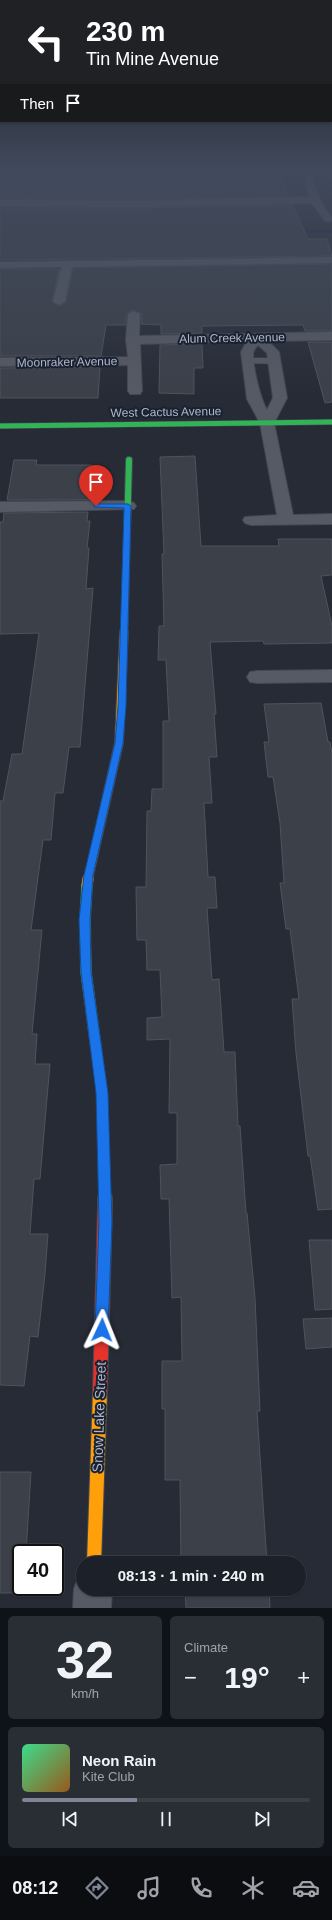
<!DOCTYPE html>
<meta charset="utf-8">
<style>
:root{--surface:#1c2028;--page:#292d34;--text:#f1f3f6;--muted:#a0a3a8;--line:#3a3e45;--accent:#7f8595}
body{margin:0;font-family:Arial,sans-serif;background:var(--page);color:var(--text);height:100vh;display:flex;flex-direction:column;font-size:15px;white-space:nowrap}
*{box-sizing:border-box;margin:0}
p{font-size:13px;color:var(--muted)}
.icon{flex:none;width:22px;height:22px;fill:none;stroke:currentColor;stroke-width:2;stroke-linecap:round;stroke-linejoin:round}
.map{position:relative;height:1608px;overflow:hidden}
.drawer{display:flex;flex-direction:column;gap:8px;padding:8px;background:#0f1216;flex:1}
.drawer>*{flex:none}
.top-card{position:absolute;left:0px;top:0px;width:332px;height:122px;box-shadow:0 1px 3px #0004,0 0 0 1px var(--line);background:#202124;color:#fff;overflow:hidden}
.speed{position:absolute;left:12px;top:1544px;display:flex;gap:8px;font-size:20px;font-weight:700;text-align:center}
.speed>*{display:grid;place-content:center;width:52px;height:52px;border-radius:50%;background:var(--surface);box-shadow:0 1px 3px #0004,0 0 0 1px var(--line);line-height:1}
.speed .limit{border:2px solid #111;border-radius:6px;background:#fff;color:#111}
.pin{position:absolute;display:grid;place-items:center;width:34px;height:34px;color:#fff;margin:-41px -17px;border-radius:50% 50% 50% 0;rotate:-45deg;box-shadow:0 0 4px #0007}
.pin .icon{rotate:45deg}
.me{position:absolute;width:44px;margin:-22px;rotate:2deg;stroke-linejoin:round;filter:drop-shadow(0 0 3px #0008)}
.turn{display:flex;align-items:center;gap:14px;height:84px;padding:0 20px;font-size:18px}
.turn .icon{width:52px;height:52px;stroke-width:2.5}
.turn b{display:block;font-size:28px;line-height:34px}
.then{display:flex;align-items:center;height:38px;padding:0 20px;background:#0003;gap:8px;font-size:15px}
.big{font-size:30px;font-weight:700;line-height:1.1}
.drawer .tile{flex:1;display:flex;flex-direction:column;justify-content:center;gap:6px;min-width:0;padding:0 14px;border-radius:6px;background:var(--page)}
.drawer .dial{align-items:center;gap:0}
.dial b{font-size:52px;line-height:1}
.song{display:flex;align-items:center;gap:12px}
.cover{width:48px;height:48px;border-radius:6px;background:linear-gradient(135deg,hsl(150 70% 55%),hsl(30 70% 35%))}
.played{height:4px;border-radius:2px;background:linear-gradient(90deg,var(--accent) 40%,var(--line) 40%)}
.keys{display:flex;justify-content:space-around;direction:ltr}
.heat{display:flex;justify-content:space-between;align-items:center;font-size:22px;direction:ltr}
.drawer .tiles{flex:1;display:grid;gap:8px;grid-template-columns:1fr 1fr}
.tile:last-child{grid-column:span 2}
.trip{position:absolute;left:76px;top:1556px;width:230px;height:40px;border-radius:20px;background:var(--surface);box-shadow:0 1px 3px #0004,0 0 0 1px var(--line);font-weight:700;line-height:40px;text-align:center}
.menu{display:flex;height:64px;justify-content:space-around;align-items:center;background:#0b0d10;color:var(--muted)}
.menu .icon{width:28px;height:28px}
.menu .active{color:var(--accent)}
.menu b{font-size:18px;color:var(--text)}
.map>svg:first-child{display:block}
.lines{fill:none;stroke-linecap:round;stroke-linejoin:round}
.stream{stroke:#152039;stroke-width:4}
.building{fill:#3b4049;stroke:#4e535e}
.lane-casing{stroke:#434852;stroke-width:1}
.street-casing{stroke:#434852;stroke-width:2}
.fast-far3-casing{stroke:#434852;stroke-width:6}
.fast-far2-casing{stroke:#434852;stroke-width:8}
.fast-far1-casing{stroke:#434852;stroke-width:12}
.fast-casing{stroke:#434852;stroke-width:16}
.slow-far3-casing{stroke:#434852;stroke-width:8}
.slow-far2-casing{stroke:#434852;stroke-width:10}
.slow-far1-casing{stroke:#434852;stroke-width:12}
.slow-casing{stroke:#434852;stroke-width:16}
.jam-casing{stroke:#434852;stroke-width:16}
.lane{fill:#565a64;fill-rule:evenodd}
.street{fill:#565a64;fill-rule:evenodd}
.fast-far3{stroke:#30b455;stroke-width:5}
.fast-far2{stroke:#30b455;stroke-width:6}
.fast-far1{stroke:#30b455;stroke-width:11}
.fast{stroke:#30b455;stroke-width:14}
.slow-far3{stroke:#ff9f0a;stroke-width:6}
.slow-far2{stroke:#ff9f0a;stroke-width:8}
.slow-far1{stroke:#ff9f0a;stroke-width:11}
.slow{stroke:#ff9f0a;stroke-width:14}
.jam{stroke:#e5322d;stroke-width:14}
.route{fill:#1a73e8;stroke:#114b97}
.labels{text-anchor:middle;stroke-width:4;stroke-linejoin:round;paint-order:stroke}
.far-street-label{font-size:12px;fill:#afb6c8;stroke:#1a2130}
.street-label{font-size:14px;fill:#afb6c8;stroke:#1a2130}
</style>
<div class="map">
<svg width="332" height="1608" viewBox="0 0 332 1608">
<rect width="100%" height="100%" fill="#262b35"/>
<g class="lines">
<path class="stream" d="M293,231H332"/>
</g>
<path class="building" d="M0,172H279L289,196L133,200L0,198Z
M293,205L308,239H327L332,256L0,260V208H133Z
M332,264V331H305L303,325L202,326V333L161,334V325L141,324L142,314L133,310L126,314V325H106L101,356H0V269H59L52,302L60,306L66,302L73,268Z
M308,342H332V402L325,403Z
M202,344L203,368H194V394L159,393L160,345Z
M100,367L98,398H0V368Z
M195,456L201,546H279L278,539H332V575L321,576L332,626V643L264,644L263,641L210,642L216,714H214L217,757H209L212,803H204L208,877H215L217,908H207L212,980L219,979L224,1052H235L238,1126H240L246,1213H247L255,1298L260,1411H257L267,1563H181L180,1480H165V1409H162V1361H182L181,1297L172,1298L169,1199H161L160,1165L177,1164V1113H169L170,1039L147,1040V1018L162,1017L160,970H147L146,940H137L136,887H146L147,811H151L152,789H163V721H169L166,660H158L159,626H164L162,554H164L160,457Z
M14,460H37L36,465H91L89,500H7Z
M88,512L87,521H90L87,548H89L86,589L93,588L80,747H69L63,793H55L51,840H43L31,930H42L32,1034H37L35,1064H50L40,1179H34L30,1234H48L45,1274L38,1337L30,1336L24,1386L0,1385V801H3L12,754H22L39,633L0,634V522H3L4,513Z
M321,703L328,742H330L332,753V1209L318,1210L310,1156H308L296,1053L292,999H299L290,929H286L280,883H284L280,823L273,777H268L264,742H269L264,704Z
M309,1240H332V1309L315,1310Z
M332,1318V1347L306,1349L303,1319Z
M0,1472H31L26,1553H21V1587H23V1593H0Z
M185,1589H269L270,1608H186Z"/>
<g class="lines">
<defs>
<path id="lane" d="M248,358H275L279,361L275,364L245,363V359Z"/>
<path id="street" d="M304,172H312C314,190 321,204 332,218L331,221H325L312,203L133,207L0,206V200L133,201L309,197Z
M332,257V263L72,267L65,302L59,305L53,302L61,267L0,268V262Z
M134,311L140,314L139,336L332,332V340L268,341L279,352L287,398L274,423L293,515L332,514V524L251,525L245,523L243,520L245,517L277,515L260,423L247,399L241,352L247,341L140,344L142,391L140,394H130L128,391V365L0,366V358L128,357L126,340L128,314ZM258,345L267,353L273,398L267,410C260,398 253,368 253,353C254,350 256,347 258,345Z
M128,501L134,503L136,506L134,509L0,512V502Z
M332,670V682L257,683L250,682L247,677L250,672L257,671Z
M83,1574V1589H112L111,1608H73L74,1589L79,1575Z"/>
<path id="fast-far3" d="M0,426L332,422"/>
<path id="fast-far2" d="M125,612L129,460"/>
<path id="fast-far1" d="M87,886L85,920L86,972L102,1093L105,1199"/>
<path id="fast" d="M105,1198V1207"/>
<path id="slow-far3" d="M124,633L125,612"/>
<path id="slow-far2" d="M88,880L119,743L124,632"/>
<path id="slow-far1" d="M87,886L88,879"/>
<path id="slow" d="M94,1563L100,1391"/>
<path id="jam" d="M100,1391L105,1207"/>
</defs>
<use href="#lane" class="lane-casing"/>
<use href="#street" class="street-casing"/>
<use href="#fast-far3" class="fast-far3-casing"/>
<use href="#fast-far2" class="fast-far2-casing"/>
<use href="#fast-far1" class="fast-far1-casing"/>
<use href="#fast" class="fast-casing"/>
<use href="#slow-far3" class="slow-far3-casing"/>
<use href="#slow-far2" class="slow-far2-casing"/>
<use href="#slow-far1" class="slow-far1-casing"/>
<use href="#slow" class="slow-casing"/>
<use href="#jam" class="jam-casing"/>
<use href="#lane" class="lane"/>
<use href="#street" class="street"/>
<use href="#fast-far3" class="fast-far3"/>
<use href="#fast-far2" class="fast-far2"/>
<use href="#fast-far1" class="fast-far1"/>
<use href="#fast" class="fast"/>
<use href="#slow-far3" class="slow-far3"/>
<use href="#slow-far2" class="slow-far2"/>
<use href="#slow-far1" class="slow-far1"/>
<use href="#slow" class="slow"/>
<use href="#jam" class="jam"/>
</g>
<linearGradient id="sky" x2="0" y2="1"><stop stop-color="#15181d"/><stop offset="0.43" stop-color="#414a5c"/><stop offset="1" stop-color="#414a5c" stop-opacity="0"/></linearGradient>
<rect width="332" height="397" fill="url(#sky)"/>
<path class="route" d="M96,504H128L131,506L126,706L123,743L93,875L90,920L91,972L108,1093L112,1222L108,1330L106,1335L102,1337L97,1335L95,1330L99,1222L96,1093L81,972L79,920L84,875L115,743L118,706L124,508L94,507V505Z"/>
<g class="labels">
<g class="far-street-label">
<text transform="translate(232 338) rotate(-1)" y="4">Alum Creek Avenue</text>
<text transform="translate(67 362) rotate(-1)" y="4">Moonraker Avenue</text>
<text transform="translate(166 412) rotate(-1)" y="4">West Cactus Avenue</text>
</g>
<g class="street-label">
<text transform="translate(99 1417) rotate(-88)" y="5">Snow Lake Street</text>
</g>
</g>
</svg>
<div class="speed"><div class="limit">40</div></div>
<div class="pin" style="left:96px;top:506px;background:#d93025"><svg class="icon" aria-label="arrive" viewBox="0 0 24 24"><path d="M6 21V4h12l-3 4 3 4H6"/></svg></div>
<svg class="me" style="left:102px;top:1330px" viewBox="-20 -20 40 40"><path d="M0-17L14 15 0 8-14 15z" fill="#1a73e8" stroke="#fff" stroke-width="4"/></svg>
<div class="trip">08:13 · 1 min · 240 m</div>
<div class="top-card">
<div class="turn"><svg class="icon" aria-label="left" viewBox="0 0 24 24"><path d="M17 20v-9H6M10 6l-5 5 5 5"/></svg><div><b>230 m</b>Tin Mine Avenue</div></div>
<div class="then">Then<svg class="icon" aria-label="arrive" viewBox="0 0 24 24"><path d="M6 21V4h12l-3 4 3 4H6"/></svg></div>
</div>
</div>
<section class="drawer">
<div class="tiles">
<div class="tile dial"><b>32</b><p>km/h</p></div>
<div class="tile"><p>Climate</p>
<div class="heat"><a>−</a><b class="big">19°</b><a>+</a></div>
</div>
<div class="tile">
<div class="song"><i class="cover"></i><div><b>Neon Rain</b><p>Kite Club</p></div></div>
<div class="played"></div>
<div class="keys"><svg class="icon" aria-label="previous" viewBox="0 0 24 24"><path d="M18 5L8 12l10 7zM5 5v14"/></svg><svg class="icon" aria-label="pause" viewBox="0 0 24 24"><path d="M8 5v14M16 5v14"/></svg><svg class="icon" aria-label="next" viewBox="0 0 24 24"><path d="M6 5l10 7-10 7zM19 5v14"/></svg></div>
</div>
</div>
</section>
<nav class="menu">
<b>08:12</b>
<svg class="icon active" aria-label="directions" viewBox="0 0 24 24"><path d="M12 3l9 9-9 9-9-9zM9 14v-3h6M13 9l2 2-2 2"/></svg>
<svg class="icon" aria-label="music" viewBox="0 0 24 24"><path d="M9 18V5l10-2v13"/><circle cx="6" cy="18" r="3"/><circle cx="16" cy="16" r="3"/></svg>
<svg class="icon" aria-label="phone" viewBox="0 0 24 24"><path d="M5 4h4l2 5-3 2q2 4 5 5l2-3 5 2v4C11 20 4 13 5 4z"/></svg>
<svg class="icon" aria-label="climate" viewBox="0 0 24 24"><path d="M12 3v18M4 7l16 10M4 17L20 7"/></svg>
<svg class="icon" aria-label="car" viewBox="0 0 24 24"><path d="M5 17H2v-5l4-1 3-4h7l3 4 3 1v5h-3M9 17h6M6 11h13"/><circle cx="7" cy="17" r="2"/><circle cx="17" cy="17" r="2"/></svg>
</nav>
